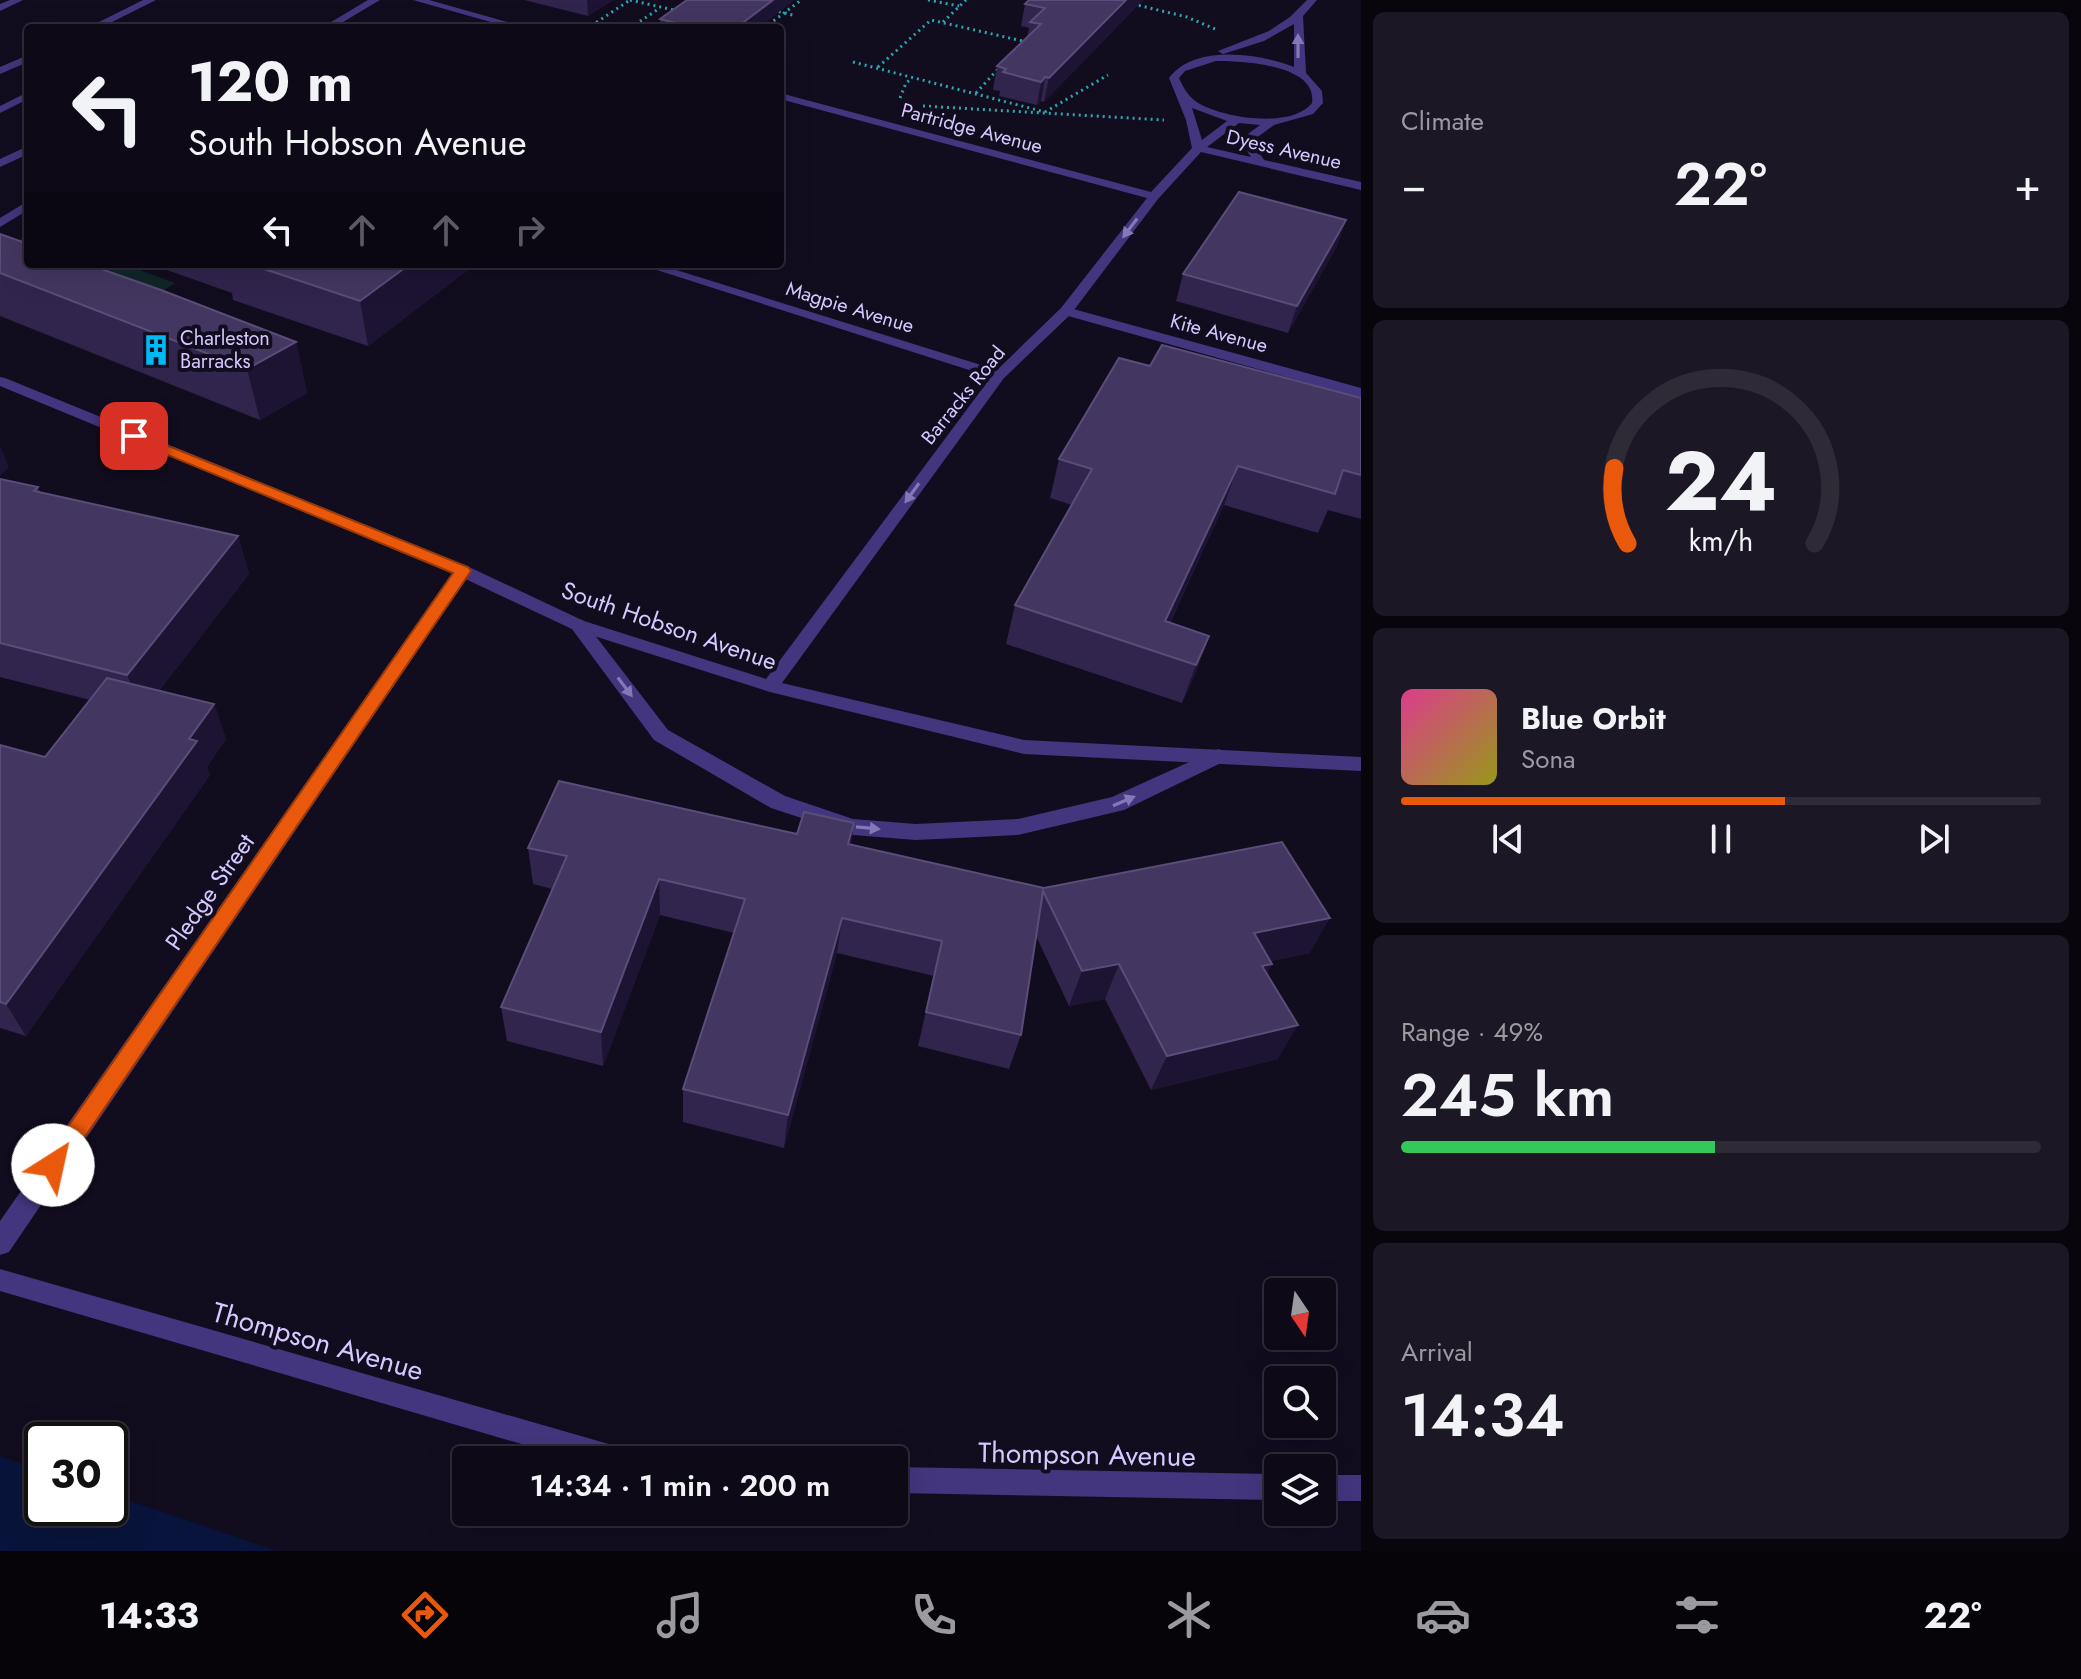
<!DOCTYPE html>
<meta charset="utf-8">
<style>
:root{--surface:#0e0917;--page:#1c1724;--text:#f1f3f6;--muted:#9b9aa1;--line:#2e2a36;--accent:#ea580c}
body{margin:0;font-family:Jost,sans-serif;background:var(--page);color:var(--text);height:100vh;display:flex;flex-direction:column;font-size:30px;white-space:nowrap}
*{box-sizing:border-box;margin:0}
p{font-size:26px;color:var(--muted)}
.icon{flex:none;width:44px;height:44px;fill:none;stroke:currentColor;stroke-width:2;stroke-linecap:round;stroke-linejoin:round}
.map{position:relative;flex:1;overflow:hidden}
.side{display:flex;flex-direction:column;gap:12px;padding:12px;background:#08050d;width:720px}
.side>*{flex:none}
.hud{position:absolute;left:24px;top:24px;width:760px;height:244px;border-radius:8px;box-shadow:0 8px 32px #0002,0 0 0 2px var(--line);background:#0e0917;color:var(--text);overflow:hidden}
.needle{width:52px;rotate:167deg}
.controls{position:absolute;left:1264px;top:1278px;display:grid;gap:16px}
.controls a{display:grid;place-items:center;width:72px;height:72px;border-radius:8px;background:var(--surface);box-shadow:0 8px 32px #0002,0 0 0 2px var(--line);font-size:40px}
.speed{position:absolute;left:24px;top:1422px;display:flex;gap:16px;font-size:40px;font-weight:700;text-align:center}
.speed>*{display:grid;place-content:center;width:104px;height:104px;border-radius:50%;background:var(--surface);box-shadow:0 8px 32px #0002,0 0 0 2px var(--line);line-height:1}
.speed .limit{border:4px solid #111;border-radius:12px;background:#fff;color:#111}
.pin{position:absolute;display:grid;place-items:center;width:68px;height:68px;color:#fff;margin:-34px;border-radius:16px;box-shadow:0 4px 12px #0006}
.me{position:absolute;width:88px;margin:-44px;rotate:35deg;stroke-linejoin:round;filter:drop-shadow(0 0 6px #0008)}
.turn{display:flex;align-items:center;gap:28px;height:168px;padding:0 32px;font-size:36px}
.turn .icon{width:104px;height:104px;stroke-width:2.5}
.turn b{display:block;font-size:56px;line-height:68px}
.lanes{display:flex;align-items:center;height:76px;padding:0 32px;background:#0003;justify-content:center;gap:40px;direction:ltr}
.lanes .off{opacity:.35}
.big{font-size:60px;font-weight:600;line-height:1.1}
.side .card{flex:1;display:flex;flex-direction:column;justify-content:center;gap:12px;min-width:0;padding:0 28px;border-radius:12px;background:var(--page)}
.side .dial{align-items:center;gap:0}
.dial svg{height:208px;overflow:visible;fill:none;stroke:var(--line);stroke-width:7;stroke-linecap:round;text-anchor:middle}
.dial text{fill:var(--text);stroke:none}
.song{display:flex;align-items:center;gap:24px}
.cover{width:96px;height:96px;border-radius:12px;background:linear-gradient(135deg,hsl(330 70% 55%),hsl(60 70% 35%))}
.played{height:8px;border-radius:4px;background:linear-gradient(90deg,var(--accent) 60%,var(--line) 60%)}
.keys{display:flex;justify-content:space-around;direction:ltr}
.heat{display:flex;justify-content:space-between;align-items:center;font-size:44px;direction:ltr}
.charge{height:12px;border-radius:6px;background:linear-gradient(90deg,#34c759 49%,var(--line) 0)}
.trip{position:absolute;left:452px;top:1446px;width:456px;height:80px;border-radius:8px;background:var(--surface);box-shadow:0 8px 32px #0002,0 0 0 2px var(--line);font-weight:600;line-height:80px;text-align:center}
.dock{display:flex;height:128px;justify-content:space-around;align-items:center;background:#060409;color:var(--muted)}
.dock .icon{width:56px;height:56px}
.dock .current{color:var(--accent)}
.dock b{font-size:36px;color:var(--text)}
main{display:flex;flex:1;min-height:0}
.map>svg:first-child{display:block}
.green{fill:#0f2628}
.water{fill:#08143b}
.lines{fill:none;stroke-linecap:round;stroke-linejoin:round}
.path{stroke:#2ca6b0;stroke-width:3;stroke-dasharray:2 4;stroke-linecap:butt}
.lane{fill:#43367e;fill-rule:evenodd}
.street{fill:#43367e;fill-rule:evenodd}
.wall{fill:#31244d}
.shaded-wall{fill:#1d1333}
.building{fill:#433660;stroke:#5a4d79;stroke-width:2}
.oneway{fill:#8678b8}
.route{fill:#ea580c;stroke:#983908;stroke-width:2}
.labels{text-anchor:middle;stroke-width:8;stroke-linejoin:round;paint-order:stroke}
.far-street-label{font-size:20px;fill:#d7c9ff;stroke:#120c1f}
.far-poi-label{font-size:20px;fill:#d7c9ff;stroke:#120c1f;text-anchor:start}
.street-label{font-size:24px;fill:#d7c9ff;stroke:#120c1f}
.near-street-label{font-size:28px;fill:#d7c9ff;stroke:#120c1f}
</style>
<main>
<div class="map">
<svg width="1361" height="1551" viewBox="0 0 1361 1551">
<rect width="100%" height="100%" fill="#120c1f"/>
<path class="green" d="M28,235V264H123L175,283L126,315L0,251Z"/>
<path class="water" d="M0,1456L42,1471V1508H110V1494L277,1551H0Z"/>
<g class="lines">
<path class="path" d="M630,0L678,11
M928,0L959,6
M1133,4L1187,17L1215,29
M773,10L796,16
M943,22L966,0
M621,28L597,22L630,0
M630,28L660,8
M764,28L800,1L797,0
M853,62L1041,111
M878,67L931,20L1027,42
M976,93L999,68
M900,98L906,83L912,78
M923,106L1164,120
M1045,112L1108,75"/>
<path class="lane" d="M10,0H23L0,11V4Z
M143,0H156L100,28H87Z
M368,0H380L333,28H321Z
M413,0H429L529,28H512Z
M1307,0H1317L1303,16L1306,73L1322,91L1323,103L1313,114L1274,125L1252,141L1264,160L1361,182V190L1201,152L1158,199L1071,314L1004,378L782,683L1024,740L1361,757V771L1024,754L770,692L572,629L457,575L0,386V377L5,378L469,567L584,621L766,679L991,377L638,264H657L997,370L1061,308L1147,198L780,99V93L1151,192L1192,148L1186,120L1169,78C1194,44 1259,53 1294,67V24L1264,41L1223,54L1218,51L1269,31L1290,17ZM1216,61C1241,61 1318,64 1312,103C1292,129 1223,118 1198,103C1188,96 1184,89 1179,78L1185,71ZM1192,108L1227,121L1202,140ZM1239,123L1260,125L1240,140L1251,157L1207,147Z
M28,55V62L0,74V67Z
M28,92V99L0,113V106Z
M28,146V154L0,167V159Z
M28,201V210L0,227V218Z
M0,1269L619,1447L628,1451L632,1460H576L0,1291Z
M894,1467L1278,1474V1500L894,1493Z
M1322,1475H1361V1501H1322Z"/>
<path class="street" d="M1066,307L1361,388V398L1061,314L1059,311Z
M463,565L469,567L472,571L469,575L9,1252L0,1255V1221L457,567Z
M578,619L584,621L668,730L785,796L853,819L916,824L1018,819L1112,797L1218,749L1225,751L1228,756L1225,761L1124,810L1018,835L916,840L853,835L771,808L654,740L572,629L569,625Z"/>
</g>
<path class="wall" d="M524,0H613L588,16Z
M687,0H794L758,28H660V19Z
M1029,0H1143L1044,102L1041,101L1037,105L999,96L1000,91L993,90L997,66L1027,38L1029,28L1021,26L1025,4Z
M1346,220L1337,246L1288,333L1176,301L1183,274Z
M0,234L296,342L307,393L260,420L0,316Z
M150,264H476L368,346L233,300L232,293Z
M1150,366L1361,398V519L1328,510L1318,533L1224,505L1170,623L1209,636L1195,675L1182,703L1006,644L1015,605L1072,505L1050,498L1059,459Z
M0,479L38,487L40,492L238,536L249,574L159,691L214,704L226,739L207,767L210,775L26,1036L0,1028V745L45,757L90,700L0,677Z
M854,823L851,845L1310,953L1271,961L1272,964L1267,973L1278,1059L1151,1090L1105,999L1069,1006L1036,936L1021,1035L1009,1069L918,1046L934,976L837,953L784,1148L683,1122V1089L734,933L660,915L603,1066L507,1041L501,1007L552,889L533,884L528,848L797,834Z"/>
<path class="shaded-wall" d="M587,0H613L588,16Z
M773,0H794L758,28H736Z
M1126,0H1143L1044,102L1049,78Z
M1045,77L1041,101L1037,105L1041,82Z
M1346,220L1337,246L1288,333L1297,306Z
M410,264H476L368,346L360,301Z
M296,342L307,393L260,420L247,369Z
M0,446L9,467L0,476Z
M1238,466L1224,505L1156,652L1165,621Z
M238,536L249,574L142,713L127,675Z
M1209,636L1195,675L1182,703L1196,665Z
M214,704L226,739L207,767L210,775L26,1036L6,1004Z
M854,823L849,860L848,844Z
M659,879L660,915L603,1066L601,1032Z
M842,918L837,953L784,1148L788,1115Z
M1330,918L1310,953L1236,968L1254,933Z
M1119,964L1105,999L1069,1006L1082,971Z
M1272,964L1253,999L1262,966Z
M1298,1025L1278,1059L1151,1090L1167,1056Z"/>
<path class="building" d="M687,0H773L736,28H696L660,19Z
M1029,0H1126L1049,78L1045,77L1041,82L1003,72L1006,69L997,66L1041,24L1030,22L1045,8L1025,4Z
M1239,192L1346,220L1297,306L1183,274Z
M0,234L28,244V264H87L161,290L296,342L247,369L0,273Z
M249,264H410L360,301Z
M1162,345L1361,398V475L1343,470L1335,494L1238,466L1165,621L1209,636L1196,665L1015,605L1092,469L1059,459L1119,358L1150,366Z
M0,479L38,487L34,491L238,536L127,675L0,643Z
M107,678L214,704L189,739L197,741L6,1004L0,1002V745L45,757Z
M559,781L797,834L804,812L854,823L848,844L1044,888L1282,842L1330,918L1254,933L1272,964L1262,966L1298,1025L1167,1056L1119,964L1082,971L1043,891L1021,1035L926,1012L942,941L842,918L788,1115L683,1089L745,899L659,879L601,1032L501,1007L567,856L528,848Z"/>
<defs><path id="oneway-solid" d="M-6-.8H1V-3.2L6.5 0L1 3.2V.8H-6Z" transform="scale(2)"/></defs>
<g class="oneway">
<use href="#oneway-solid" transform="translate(1298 46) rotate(-90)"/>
<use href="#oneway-solid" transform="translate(1130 228) rotate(127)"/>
<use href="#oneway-solid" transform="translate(912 493) rotate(126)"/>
<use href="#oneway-solid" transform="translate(625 687) rotate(53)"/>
<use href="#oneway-solid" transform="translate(1124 801) rotate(-23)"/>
<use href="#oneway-solid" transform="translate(868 828) rotate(5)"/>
</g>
<path class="route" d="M134,432L468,567L471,571L61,1172L53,1175L46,1172L42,1165L46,1158L453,573L129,439L127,436Z"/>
<defs>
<symbol id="building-bare" viewBox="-9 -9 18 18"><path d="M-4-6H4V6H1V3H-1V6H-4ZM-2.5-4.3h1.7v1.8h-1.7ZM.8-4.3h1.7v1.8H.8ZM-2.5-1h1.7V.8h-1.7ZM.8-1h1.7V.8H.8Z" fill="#00baf4" stroke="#120c1f" stroke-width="2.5" paint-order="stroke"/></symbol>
</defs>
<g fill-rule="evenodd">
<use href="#building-bare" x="134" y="328" width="44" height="44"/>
</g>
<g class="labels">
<g class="far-street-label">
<text transform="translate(972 128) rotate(15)" y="7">Partridge Avenue</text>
<text transform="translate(1284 149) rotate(13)" y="7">Dyess Avenue</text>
<text transform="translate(850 307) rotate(17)" y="7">Magpie Avenue</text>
<text transform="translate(1219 333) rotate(15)" y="7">Kite Avenue</text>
<text transform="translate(963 395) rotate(-51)" y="7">Barracks Road</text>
</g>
<g class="far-poi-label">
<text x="180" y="345">Charleston<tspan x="180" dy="23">Barracks</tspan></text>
</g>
<g class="street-label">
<text transform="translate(669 626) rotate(19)" y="8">South Hobson Avenue</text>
<text transform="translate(210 892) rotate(-55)" y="8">Pledge Street</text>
</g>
<g class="near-street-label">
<text transform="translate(318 1341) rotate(16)" y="10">Thompson Avenue</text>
<text transform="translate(1087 1454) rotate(1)" y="10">Thompson Avenue</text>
</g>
</g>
</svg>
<div class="controls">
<a><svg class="needle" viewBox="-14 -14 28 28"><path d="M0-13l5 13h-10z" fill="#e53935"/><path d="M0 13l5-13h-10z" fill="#9b9aa1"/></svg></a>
<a><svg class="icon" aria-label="search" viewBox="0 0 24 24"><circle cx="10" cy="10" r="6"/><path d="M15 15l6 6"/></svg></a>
<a><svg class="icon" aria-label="layers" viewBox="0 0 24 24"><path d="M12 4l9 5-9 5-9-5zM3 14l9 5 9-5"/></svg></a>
</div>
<div class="speed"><div class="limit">30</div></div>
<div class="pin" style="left:134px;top:436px;background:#d93025"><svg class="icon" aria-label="arrive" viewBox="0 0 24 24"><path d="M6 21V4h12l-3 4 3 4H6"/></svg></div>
<svg class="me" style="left:53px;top:1165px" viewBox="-20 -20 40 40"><circle r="19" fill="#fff"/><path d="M0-13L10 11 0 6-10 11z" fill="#ea580c"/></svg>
<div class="trip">14:34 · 1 min · 200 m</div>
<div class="hud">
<div class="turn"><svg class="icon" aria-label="left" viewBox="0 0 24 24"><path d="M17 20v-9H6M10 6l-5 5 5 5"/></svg><div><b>120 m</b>South Hobson Avenue</div></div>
<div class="lanes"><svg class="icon" aria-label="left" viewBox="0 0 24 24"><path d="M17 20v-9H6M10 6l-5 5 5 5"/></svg><svg class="icon off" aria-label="ahead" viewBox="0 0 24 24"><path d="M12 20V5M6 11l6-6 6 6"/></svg><svg class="icon off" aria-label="ahead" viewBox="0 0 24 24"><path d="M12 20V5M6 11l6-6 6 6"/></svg><svg class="icon off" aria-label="right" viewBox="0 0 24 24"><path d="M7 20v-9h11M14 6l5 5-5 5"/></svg></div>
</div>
</div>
<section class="side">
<div class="card"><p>Climate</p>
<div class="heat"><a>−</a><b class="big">22°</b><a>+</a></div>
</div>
<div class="card dial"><svg viewBox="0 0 100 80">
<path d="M14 69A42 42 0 1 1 86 69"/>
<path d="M14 69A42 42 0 0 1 9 40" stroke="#ea580c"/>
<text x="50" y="56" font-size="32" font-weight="700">24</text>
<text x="50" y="72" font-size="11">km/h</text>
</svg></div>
<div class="card">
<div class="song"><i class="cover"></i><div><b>Blue Orbit</b><p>Sona</p></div></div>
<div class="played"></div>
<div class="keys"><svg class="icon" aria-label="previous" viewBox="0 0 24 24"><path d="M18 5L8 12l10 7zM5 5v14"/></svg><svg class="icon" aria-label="pause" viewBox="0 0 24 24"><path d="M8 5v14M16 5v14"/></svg><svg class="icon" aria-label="next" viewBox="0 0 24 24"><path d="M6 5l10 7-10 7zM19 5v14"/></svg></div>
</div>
<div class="card"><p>Range · 49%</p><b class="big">245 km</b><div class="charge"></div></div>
<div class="card"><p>Arrival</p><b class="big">14:34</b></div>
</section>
</main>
<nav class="dock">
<b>14:33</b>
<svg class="icon current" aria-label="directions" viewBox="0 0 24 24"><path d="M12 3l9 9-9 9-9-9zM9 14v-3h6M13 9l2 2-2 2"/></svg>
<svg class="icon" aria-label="music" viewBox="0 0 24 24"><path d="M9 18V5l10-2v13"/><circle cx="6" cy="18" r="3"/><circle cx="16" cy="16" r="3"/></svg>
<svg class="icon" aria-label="phone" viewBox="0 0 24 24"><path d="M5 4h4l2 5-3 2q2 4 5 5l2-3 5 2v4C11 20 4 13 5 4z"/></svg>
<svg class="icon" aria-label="climate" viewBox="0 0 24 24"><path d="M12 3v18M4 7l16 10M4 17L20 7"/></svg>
<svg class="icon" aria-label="car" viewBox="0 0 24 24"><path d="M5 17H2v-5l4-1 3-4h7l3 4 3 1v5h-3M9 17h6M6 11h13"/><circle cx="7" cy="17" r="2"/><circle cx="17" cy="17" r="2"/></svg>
<svg class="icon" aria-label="filters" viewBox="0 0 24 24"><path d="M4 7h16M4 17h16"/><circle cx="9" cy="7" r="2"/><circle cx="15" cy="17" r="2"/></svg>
<b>22°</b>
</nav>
